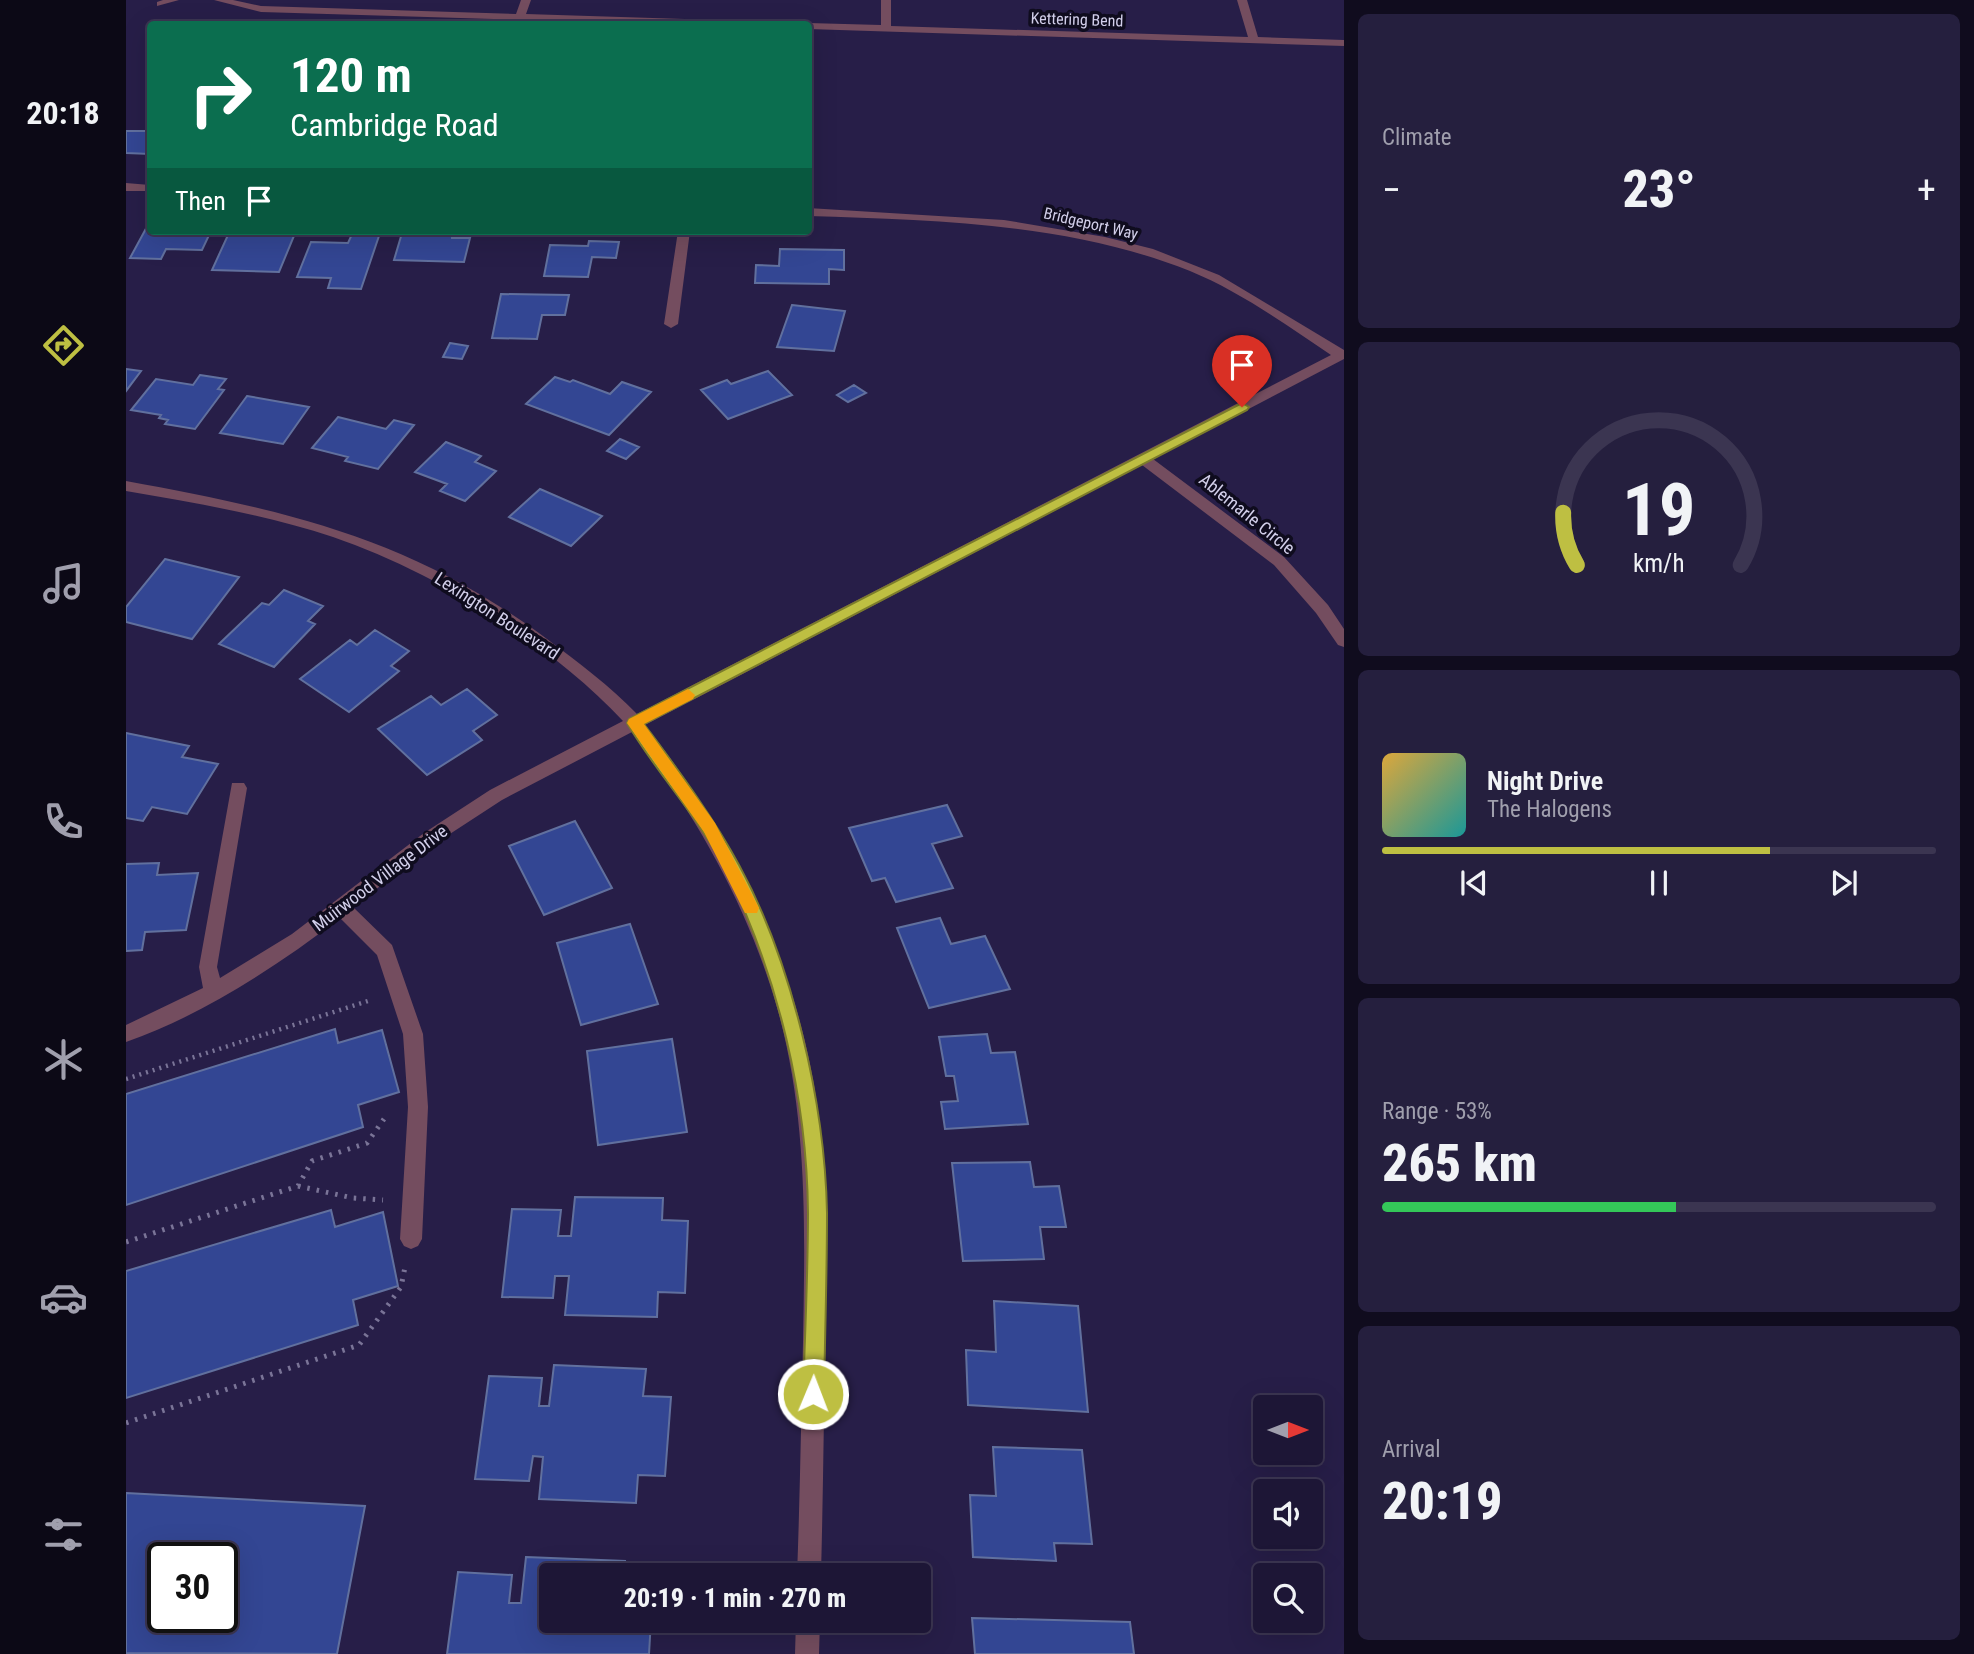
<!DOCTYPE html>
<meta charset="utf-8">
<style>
:root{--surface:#1d1636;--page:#251f3e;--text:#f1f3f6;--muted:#a09fad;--line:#3b3551;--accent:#bebf42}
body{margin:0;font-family:"Roboto Condensed",sans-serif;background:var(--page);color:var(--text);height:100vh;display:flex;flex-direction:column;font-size:26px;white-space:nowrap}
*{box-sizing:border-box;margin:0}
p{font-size:23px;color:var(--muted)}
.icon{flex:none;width:38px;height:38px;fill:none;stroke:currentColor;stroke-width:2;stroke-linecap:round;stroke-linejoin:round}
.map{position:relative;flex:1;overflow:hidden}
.sheet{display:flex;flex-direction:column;gap:14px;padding:14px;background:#100c1e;width:630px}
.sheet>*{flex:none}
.top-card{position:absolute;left:21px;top:21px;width:665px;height:214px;border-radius:7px;box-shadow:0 7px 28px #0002,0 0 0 2px var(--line);background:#0b6e4f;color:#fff;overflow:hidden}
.needle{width:46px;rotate:90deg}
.tools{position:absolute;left:1127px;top:1395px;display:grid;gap:14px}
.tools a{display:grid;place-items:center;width:70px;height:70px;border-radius:7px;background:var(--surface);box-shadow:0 7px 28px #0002,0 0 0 2px var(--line);font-size:35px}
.speed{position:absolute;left:21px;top:1542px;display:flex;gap:14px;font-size:35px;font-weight:700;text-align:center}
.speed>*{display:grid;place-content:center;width:91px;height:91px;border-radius:50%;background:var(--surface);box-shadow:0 7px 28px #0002,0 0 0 2px var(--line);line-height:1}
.speed .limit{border:4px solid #111;border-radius:10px;background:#fff;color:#111}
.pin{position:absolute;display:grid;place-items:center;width:60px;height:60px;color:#fff;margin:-72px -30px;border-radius:50% 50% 50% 0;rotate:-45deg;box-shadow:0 0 7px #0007}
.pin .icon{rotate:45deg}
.me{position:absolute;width:77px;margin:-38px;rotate:1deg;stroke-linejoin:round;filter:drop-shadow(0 0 5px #0008)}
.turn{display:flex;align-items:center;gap:24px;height:147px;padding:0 28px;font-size:32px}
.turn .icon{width:91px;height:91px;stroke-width:2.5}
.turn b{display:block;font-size:49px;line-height:60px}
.then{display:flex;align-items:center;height:66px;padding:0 28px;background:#0003;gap:14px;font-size:26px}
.big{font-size:52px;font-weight:800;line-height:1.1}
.sheet .widget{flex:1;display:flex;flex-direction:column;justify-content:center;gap:10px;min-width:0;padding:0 24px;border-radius:10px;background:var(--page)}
.sheet .dial{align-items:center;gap:0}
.dial svg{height:182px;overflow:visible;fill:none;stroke:var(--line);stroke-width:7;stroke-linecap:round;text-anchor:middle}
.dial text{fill:var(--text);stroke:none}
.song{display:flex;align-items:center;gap:21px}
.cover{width:84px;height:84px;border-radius:10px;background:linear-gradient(135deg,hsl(40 70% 55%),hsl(180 70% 35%))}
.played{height:7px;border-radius:4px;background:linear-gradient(90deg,var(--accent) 70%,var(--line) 70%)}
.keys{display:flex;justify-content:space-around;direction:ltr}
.heat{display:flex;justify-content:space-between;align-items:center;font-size:38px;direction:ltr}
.charge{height:10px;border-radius:5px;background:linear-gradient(90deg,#34c759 53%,var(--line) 0)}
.trip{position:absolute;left:413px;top:1563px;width:392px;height:70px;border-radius:7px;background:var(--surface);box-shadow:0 7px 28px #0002,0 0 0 2px var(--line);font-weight:800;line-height:70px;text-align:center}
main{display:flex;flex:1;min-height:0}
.menu{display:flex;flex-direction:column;width:126px;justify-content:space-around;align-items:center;background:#0c0916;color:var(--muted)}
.menu .icon{width:49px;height:49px}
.menu .on{color:var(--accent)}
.menu b{font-size:32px;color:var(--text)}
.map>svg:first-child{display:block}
.building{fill:#334693;stroke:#61709e;stroke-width:2;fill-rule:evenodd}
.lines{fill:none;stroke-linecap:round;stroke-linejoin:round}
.path-far1{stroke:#7a7497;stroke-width:4.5;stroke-dasharray:2 5;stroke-linecap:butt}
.path{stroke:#7a7497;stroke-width:5;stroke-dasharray:2.5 7;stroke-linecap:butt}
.minor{fill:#744d5f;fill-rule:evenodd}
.route{fill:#bebf42;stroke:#7c7c2b;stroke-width:2}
.slow{fill:#f59e0b}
.labels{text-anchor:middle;stroke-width:7;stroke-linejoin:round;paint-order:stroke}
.far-street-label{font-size:16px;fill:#d2cfea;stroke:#0f0c1e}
.street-label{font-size:18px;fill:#d2cfea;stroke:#0f0c1e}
</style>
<main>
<nav class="menu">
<b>20:18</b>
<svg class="icon on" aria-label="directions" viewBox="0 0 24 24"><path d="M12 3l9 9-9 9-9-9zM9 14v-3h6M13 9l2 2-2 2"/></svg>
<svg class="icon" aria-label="music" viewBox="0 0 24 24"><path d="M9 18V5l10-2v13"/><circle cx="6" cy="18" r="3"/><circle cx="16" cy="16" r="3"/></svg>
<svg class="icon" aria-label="phone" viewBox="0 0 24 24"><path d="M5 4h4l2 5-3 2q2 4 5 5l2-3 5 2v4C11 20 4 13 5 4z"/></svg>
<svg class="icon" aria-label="climate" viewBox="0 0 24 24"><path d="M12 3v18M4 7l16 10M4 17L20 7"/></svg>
<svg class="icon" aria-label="car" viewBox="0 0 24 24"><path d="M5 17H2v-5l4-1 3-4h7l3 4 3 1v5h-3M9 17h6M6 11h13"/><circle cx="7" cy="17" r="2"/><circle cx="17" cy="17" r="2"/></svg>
<svg class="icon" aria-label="filters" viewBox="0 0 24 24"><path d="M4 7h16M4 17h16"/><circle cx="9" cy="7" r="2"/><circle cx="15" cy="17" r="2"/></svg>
</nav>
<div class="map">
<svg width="1218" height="1654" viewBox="0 0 1218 1654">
<rect width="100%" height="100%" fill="#271e48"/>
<path class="building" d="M0,131H24V154L0,153Z
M23,223L24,231H85L76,250L40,249L35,259L4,258Z
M141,231H170L153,272L86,270L102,235L139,236Z
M227,232L254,233L235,289L202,288L205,278L171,277L185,242L222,243Z
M276,233L326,234V238H344L338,262L268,260Z
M463,241L493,242L490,258L466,257L462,277L418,276L424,245L462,246Z
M654,249L718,250V270L703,269V284L629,283L630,265L653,266Z
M375,294L443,295L439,315H416L411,339L366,338Z
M666,305L719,311L708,351L651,347Z
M324,343L342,346L336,359L317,357Z
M0,369L15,371L0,391Z
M642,371L666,395L602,419L575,390L601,380L605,384Z
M74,375L100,379L92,389L98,390L69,429L39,424L42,420L33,418L35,415L5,410L30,379L67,385Z
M429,377L444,382L447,380L484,394L496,382L525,392L483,435L400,404Z
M728,385L740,393L722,402L711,395Z
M121,396L183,407L157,444L94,433Z
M212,417L260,429L268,420L288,425L252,469L219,461L222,457L186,448Z
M494,439L513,447L500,459L481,451Z
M320,442L355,456L349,462L370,471L339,501L314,491L321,484L289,472Z
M414,489L476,516L445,546L383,517Z
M39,559L113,577L66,639L0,622V607Z
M158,590L197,606L182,621L189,624L148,667L93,644L136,603L143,605Z
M249,630L283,651L265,666L273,671L223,712L174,679L224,640L231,645Z
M341,689L371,715L347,731L356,740L301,775L252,729L305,696L315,705Z
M0,733L63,746L56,757L92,764L61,814L26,807L17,821L0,818Z
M821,805L836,836L806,844L827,888L770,902L759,878L746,881L723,828Z
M449,821L486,888L418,915L383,846Z
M33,863L31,875L72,873L60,930L19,932L16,950L0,951V864Z
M814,918L825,944L859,936L884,989L803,1008L771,928Z
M504,924L532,1004L455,1025L431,943Z
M209,1029L212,1043L256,1030L273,1092L232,1105L237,1127L0,1205V1094Z
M861,1034L865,1053L889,1052L902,1124L819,1129L815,1102L832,1101L828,1076H820L813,1037Z
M546,1039L561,1132L472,1145L461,1051Z
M904,1162L908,1187L933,1186L940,1227H914L918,1259L837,1261L826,1163Z
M449,1197L537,1198L536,1220L562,1221L559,1293L532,1292L531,1317L439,1315L443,1276H429L427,1298L376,1297L386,1209L435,1210L432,1236H445Z
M205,1210L209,1227L257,1212L272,1286L227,1300L232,1325L0,1398V1271Z
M868,1301L952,1306L962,1412L842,1405L840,1350L870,1352Z
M428,1365L520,1369L517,1396L545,1397L539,1476L512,1475L510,1503L413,1499L417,1457L407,1456L403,1481L349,1479L363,1376L416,1378L413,1406H423Z
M867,1447L956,1450L966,1544L928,1543L930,1561L847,1557L844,1495L870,1496Z
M0,1493L239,1506L211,1654L0,1653ZM37,1558H96V1617H37Z
M400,1557L499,1561L498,1575H425V1620H525L523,1654H321L332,1572L386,1575L383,1603H395Z
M846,1618L1004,1622L1008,1654H849Z"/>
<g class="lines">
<path class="path-far1" d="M0,1079L245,1000"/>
<path class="path" d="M172,1186L227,1198L257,1200
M0,1242L172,1186L186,1161L241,1143L258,1119
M0,1423L233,1345L275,1287L279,1267"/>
<path class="minor" d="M37,0H53L31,6V2Z
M88,0H107L135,6L390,14L395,0H405L400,14L622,21L627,24H537L135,12Z
M755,0H765V26L1122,37L1111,0H1121L1132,37L1218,40V46L682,29V24H678L682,23L755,25Z
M0,183L24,185V191H0Z
M682,208L878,220L979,237L1027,249L1093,275L1218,350V359L1027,459L1158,557L1202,605L1218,629V647L1212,645L1190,613L1148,565L1016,465L519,725C598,825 658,938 684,1064C703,1154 701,1246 699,1337C698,1417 697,1496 695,1575H671C674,1497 675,1420 677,1342C679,1230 682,1120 652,1011C623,908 571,816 506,732L376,800L310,843L227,907L266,945L297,1034L302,1107L296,1239L292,1246L285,1249L278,1246L274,1239L282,1107L277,1034L251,955L214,918C150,967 77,1015 0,1042V1025L77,988L73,967L106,783H118L121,788L91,967L94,978L166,934L298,833L364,790L497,721C424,643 309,572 207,537C140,515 70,503 0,491V481C163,511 285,538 421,639C452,662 484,686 511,714L1205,355C1160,325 1115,292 1064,271C943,223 811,220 682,216Z
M552,231H564L552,324L545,328L538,324Z
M670,1620H694L693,1654H669Z"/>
</g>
<path class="route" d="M1116,403L1123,407L1121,410L518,724C552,770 586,815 613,865C666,962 699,1103 701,1213C701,1273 699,1334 698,1394L695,1401L687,1404L680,1401L677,1394C679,1334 682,1273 682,1213C681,1098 652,976 601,873C574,818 531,774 501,723L503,719Z"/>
<path class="slow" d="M562,689L569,695L567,699L518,724L589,823L633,908L631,913H619L578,832L501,723L503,719Z"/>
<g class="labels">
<g class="far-street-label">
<text transform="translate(951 19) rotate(2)" y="6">Kettering Bend</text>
<text transform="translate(965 223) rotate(13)" y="6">Bridgeport Way</text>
</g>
<g class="street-label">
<text transform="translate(1121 514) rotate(39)" y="6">Ablemarle Circle</text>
<text transform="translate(371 616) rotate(33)" y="6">Lexington Boulevard</text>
<text transform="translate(254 878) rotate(-37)" y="6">Muirwood Village Drive</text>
</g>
</g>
</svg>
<div class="tools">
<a><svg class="needle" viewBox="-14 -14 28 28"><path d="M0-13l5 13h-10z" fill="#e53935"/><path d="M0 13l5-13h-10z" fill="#a09fad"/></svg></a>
<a><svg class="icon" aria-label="sound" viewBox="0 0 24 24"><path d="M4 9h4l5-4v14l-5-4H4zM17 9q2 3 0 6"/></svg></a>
<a><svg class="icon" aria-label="search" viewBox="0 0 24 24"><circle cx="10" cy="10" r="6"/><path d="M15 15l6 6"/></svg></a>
</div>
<div class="speed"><div class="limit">30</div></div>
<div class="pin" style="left:1116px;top:407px;background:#d93025"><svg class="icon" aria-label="arrive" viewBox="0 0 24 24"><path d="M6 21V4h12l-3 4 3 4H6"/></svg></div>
<svg class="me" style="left:687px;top:1394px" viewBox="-20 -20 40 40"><circle r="17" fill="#bebf42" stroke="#fff" stroke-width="3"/><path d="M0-11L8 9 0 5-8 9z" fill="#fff"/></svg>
<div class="trip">20:19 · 1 min · 270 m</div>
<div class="top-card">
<div class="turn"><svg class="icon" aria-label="right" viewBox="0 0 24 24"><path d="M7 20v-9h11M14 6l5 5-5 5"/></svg><div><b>120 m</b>Cambridge Road</div></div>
<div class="then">Then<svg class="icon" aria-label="arrive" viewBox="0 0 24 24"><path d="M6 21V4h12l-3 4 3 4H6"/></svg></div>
</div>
</div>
<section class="sheet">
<div class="widget"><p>Climate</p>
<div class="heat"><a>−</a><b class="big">23°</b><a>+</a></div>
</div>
<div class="widget dial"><svg viewBox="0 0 100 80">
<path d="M14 69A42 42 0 1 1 86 69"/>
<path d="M14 69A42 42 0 0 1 8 46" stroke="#bebf42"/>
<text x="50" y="56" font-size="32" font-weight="700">19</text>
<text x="50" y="72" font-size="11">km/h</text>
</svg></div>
<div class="widget">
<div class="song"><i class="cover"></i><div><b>Night Drive</b><p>The Halogens</p></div></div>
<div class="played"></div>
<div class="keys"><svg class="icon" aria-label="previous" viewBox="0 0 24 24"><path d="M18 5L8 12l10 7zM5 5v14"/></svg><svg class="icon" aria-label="pause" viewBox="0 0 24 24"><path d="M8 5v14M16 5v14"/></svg><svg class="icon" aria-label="next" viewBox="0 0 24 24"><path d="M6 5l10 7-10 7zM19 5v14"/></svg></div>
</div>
<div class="widget"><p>Range · 53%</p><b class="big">265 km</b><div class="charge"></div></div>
<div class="widget"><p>Arrival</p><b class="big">20:19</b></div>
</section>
</main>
